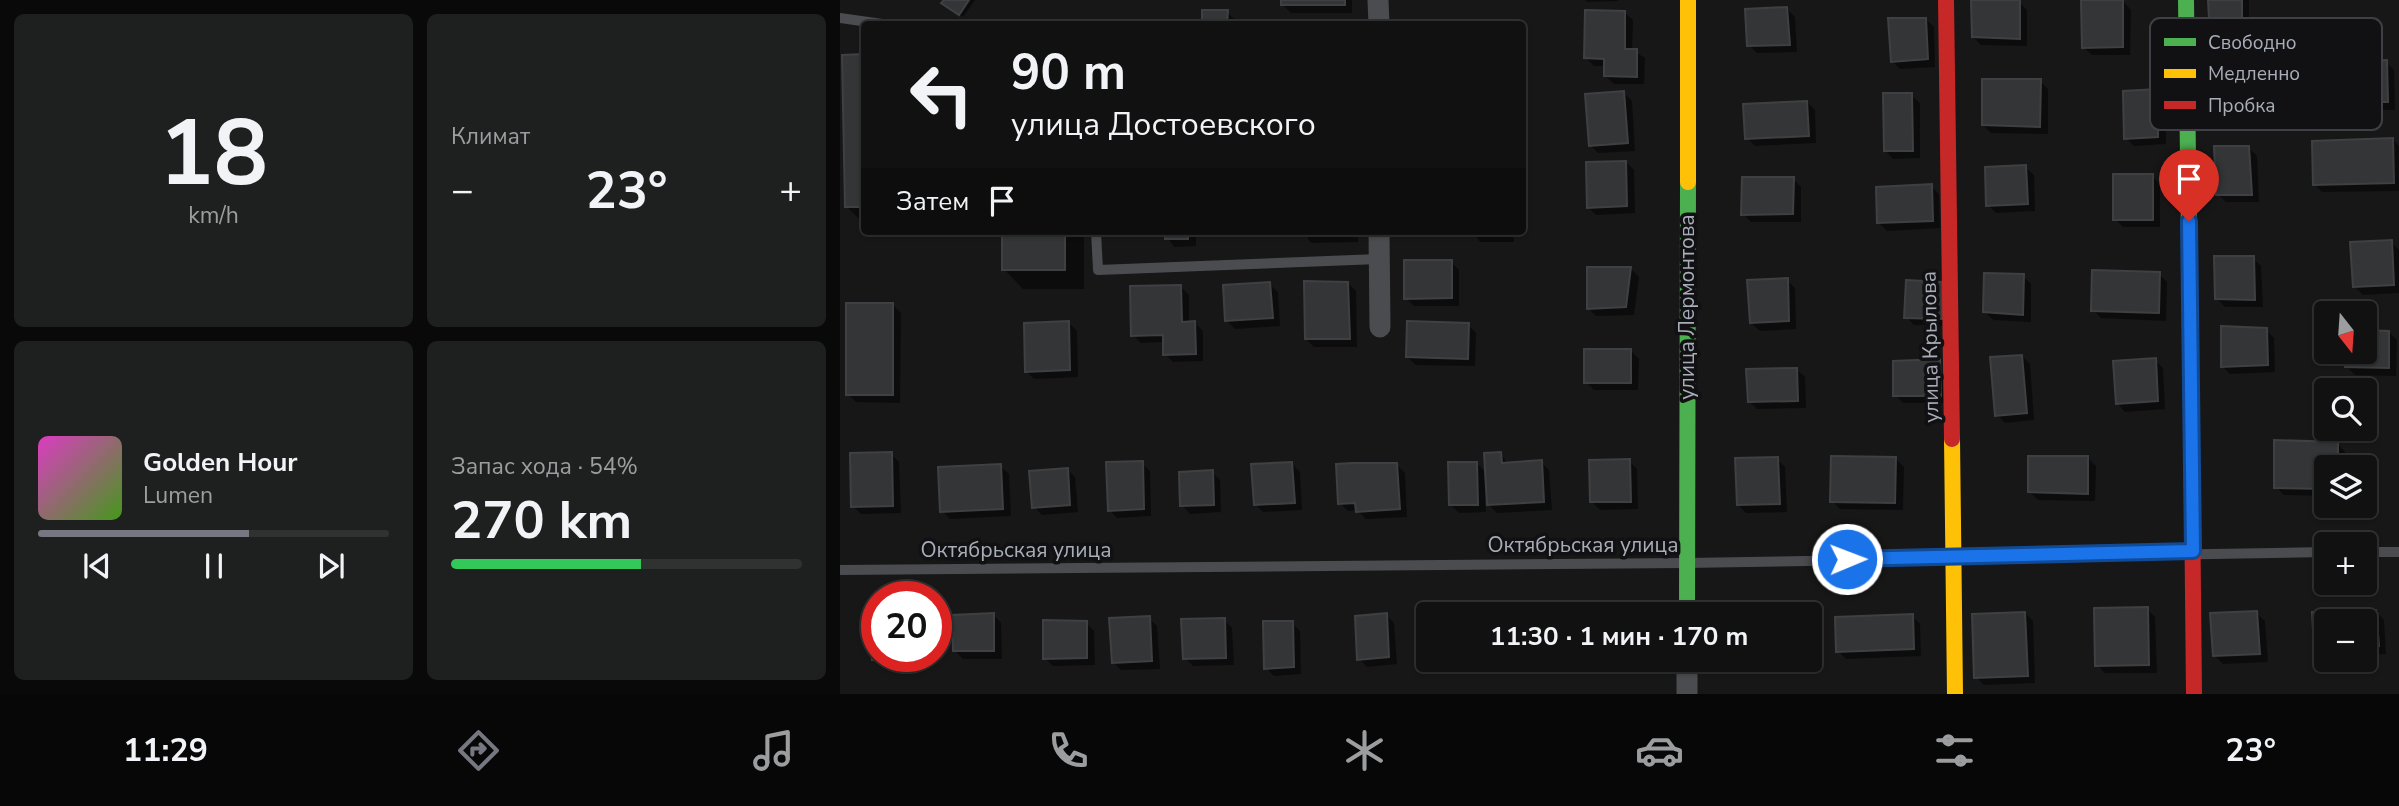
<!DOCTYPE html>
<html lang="ru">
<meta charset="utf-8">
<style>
:root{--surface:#111;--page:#1e1f1f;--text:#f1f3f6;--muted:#9c9d9f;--line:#303131;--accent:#757880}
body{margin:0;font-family:"Nunito Sans",sans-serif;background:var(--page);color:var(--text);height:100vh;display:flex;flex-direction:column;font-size:26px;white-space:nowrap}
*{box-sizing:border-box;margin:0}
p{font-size:23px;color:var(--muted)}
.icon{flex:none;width:38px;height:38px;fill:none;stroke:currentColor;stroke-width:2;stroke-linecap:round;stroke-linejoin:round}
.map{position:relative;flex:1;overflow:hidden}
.panel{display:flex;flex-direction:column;gap:14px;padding:14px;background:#090909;width:840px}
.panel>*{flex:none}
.banner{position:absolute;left:21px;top:21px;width:665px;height:214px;border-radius:7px;box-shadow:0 2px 5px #0004,0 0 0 2px var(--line);background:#111;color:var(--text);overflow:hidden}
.needle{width:46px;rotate:163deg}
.fabs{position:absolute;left:1474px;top:301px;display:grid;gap:14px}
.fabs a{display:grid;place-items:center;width:63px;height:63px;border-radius:7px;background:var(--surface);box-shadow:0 2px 5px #0004,0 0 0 2px var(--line);font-size:35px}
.speed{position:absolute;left:21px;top:581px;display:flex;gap:14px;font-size:35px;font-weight:700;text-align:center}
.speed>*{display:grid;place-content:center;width:91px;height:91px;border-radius:50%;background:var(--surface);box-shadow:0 2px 5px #0004,0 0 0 2px var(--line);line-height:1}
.speed .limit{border:10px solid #d22;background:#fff;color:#111}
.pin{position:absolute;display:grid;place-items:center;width:60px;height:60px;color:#fff;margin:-72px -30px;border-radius:50% 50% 50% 0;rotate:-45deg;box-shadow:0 0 7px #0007}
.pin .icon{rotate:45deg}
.me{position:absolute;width:77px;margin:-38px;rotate:89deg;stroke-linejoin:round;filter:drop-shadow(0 0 5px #0008)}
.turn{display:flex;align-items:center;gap:24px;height:147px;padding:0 35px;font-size:32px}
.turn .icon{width:91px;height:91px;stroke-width:2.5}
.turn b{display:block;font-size:49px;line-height:60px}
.then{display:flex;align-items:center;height:66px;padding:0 35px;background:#0003;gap:14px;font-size:26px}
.big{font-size:52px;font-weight:700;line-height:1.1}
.panel .card{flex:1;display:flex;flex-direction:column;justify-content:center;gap:10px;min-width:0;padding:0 24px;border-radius:10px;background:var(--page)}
.panel .dial{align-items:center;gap:0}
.dial b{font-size:91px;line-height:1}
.song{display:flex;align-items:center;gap:21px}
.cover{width:84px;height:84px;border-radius:10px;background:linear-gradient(135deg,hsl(310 70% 55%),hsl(100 70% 35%))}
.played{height:7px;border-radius:4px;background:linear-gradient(90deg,var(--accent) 60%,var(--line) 60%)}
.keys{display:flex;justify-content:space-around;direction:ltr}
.heat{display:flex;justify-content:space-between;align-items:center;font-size:38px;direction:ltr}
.charge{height:10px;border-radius:5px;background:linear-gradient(90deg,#34c759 54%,var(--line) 0)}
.panel .tiles{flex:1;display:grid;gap:14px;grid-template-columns:repeat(2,1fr)}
.trip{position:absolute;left:576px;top:602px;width:406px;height:70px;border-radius:7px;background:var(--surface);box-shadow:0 2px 5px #0004,0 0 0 2px var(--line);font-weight:700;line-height:70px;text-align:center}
.tabs{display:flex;height:112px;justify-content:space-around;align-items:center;background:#070707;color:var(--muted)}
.tabs .icon{width:49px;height:49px}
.tabs .active{color:var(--accent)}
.tabs b{font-size:32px;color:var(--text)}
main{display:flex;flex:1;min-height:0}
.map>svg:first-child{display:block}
.shadow{fill:#0007}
.building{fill:#343537;stroke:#3f4043;stroke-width:2}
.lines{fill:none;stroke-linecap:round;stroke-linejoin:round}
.lane{stroke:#4b4c50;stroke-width:10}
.street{stroke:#4b4c50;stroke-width:21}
.fast{stroke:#4caf50;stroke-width:16}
.slow{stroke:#ffc107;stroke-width:16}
.jam{stroke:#c62828;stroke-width:16}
.route-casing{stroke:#114b97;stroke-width:18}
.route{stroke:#1a73e8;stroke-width:12}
.labels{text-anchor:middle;stroke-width:7;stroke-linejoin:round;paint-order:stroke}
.street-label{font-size:21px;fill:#a8adb8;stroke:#111113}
.key{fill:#111113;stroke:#3e4045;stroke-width:2}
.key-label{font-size:19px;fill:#a8adb8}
</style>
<main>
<section class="panel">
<div class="tiles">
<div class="card dial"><b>18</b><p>km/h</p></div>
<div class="card"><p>Климат</p>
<div class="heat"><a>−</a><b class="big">23°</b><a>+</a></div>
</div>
<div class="card">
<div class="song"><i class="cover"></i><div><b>Golden Hour</b><p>Lumen</p></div></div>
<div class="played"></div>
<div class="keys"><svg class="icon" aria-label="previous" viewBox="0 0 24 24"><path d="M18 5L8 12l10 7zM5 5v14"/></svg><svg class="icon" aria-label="pause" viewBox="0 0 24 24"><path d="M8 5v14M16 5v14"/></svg><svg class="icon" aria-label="next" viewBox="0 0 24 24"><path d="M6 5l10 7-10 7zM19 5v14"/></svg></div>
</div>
<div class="card"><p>Запас хода · 54%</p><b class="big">270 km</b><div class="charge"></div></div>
</div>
</section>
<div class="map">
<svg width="1559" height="694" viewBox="0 0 1559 694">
<rect width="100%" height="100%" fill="#171717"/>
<path class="shadow" d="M106,0H135L123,17L107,7Z
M443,0H512V13H451L443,5Z
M745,0H778V1L747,2Z
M1370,0H1409V27H1378L1370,19Z
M1283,1L1291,10L1290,55H1252L1243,47Z
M1179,2L1187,10V46L1141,45L1133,37Z
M947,9L955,17L957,52L917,53L909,45Z
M364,11L387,12L395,20V24H364Z
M784,12L793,20L792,50L805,58L804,84H774L765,76L766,66H754L746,58Z
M1086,19L1094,27L1095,67L1060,69L1052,61Z
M4,56H24V224L6,206Z
M1546,62L1554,70L1555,110H1511L1503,101Z
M1200,81L1208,89V134L1151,133L1143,125Z
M1317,91L1325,99L1326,144L1294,146L1286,138Z
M784,93L792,101L795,151L758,153L750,145Z
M1071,95L1080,103V158L1053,159L1045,150Z
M967,102L975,110L976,143L915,146L907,138Z
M1553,139L1559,146V191L1482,192L1474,184Z
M1409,148L1417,156L1419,202H1386L1378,194Z
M786,162L794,170L795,213L756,215L748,207Z
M1185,167L1194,175L1195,211L1156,213L1148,205Z
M1312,176L1320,184V227H1283L1275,219Z
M953,179L961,187V222H911L903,214Z
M1091,186L1099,194L1100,228L1047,231L1039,223Z
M164,231H244V289H183L164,269Z
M296,231H365V233H356V246L334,247L326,235H300Z
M463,231H518V242L471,243Z
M574,231H619V232L577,234Z
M632,231H674V242H640Z
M1551,242L1559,250V293L1523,295L1515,287Z
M1413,258L1421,266L1423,307H1385L1377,299Z
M611,262L619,270V306H574L566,298Z
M791,269L799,277L794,315L756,316L748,308Z
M1319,274L1327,282L1326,321L1261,318L1253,310Z
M1183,276L1191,284V322L1153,320L1145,312Z
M947,280L955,288L956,329L920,331L911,323Z
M508,283L516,291L517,347H474L466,339Z
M1101,283L1109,326L1074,325L1066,317Z
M429,284L438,292L440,326L395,329L387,321Z
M341,287L349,295V323H355L363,331V361L333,362L325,354V342L301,343L293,335Z
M53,305L61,313L60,403L16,402L8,394Z
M229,323L237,331L238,377L194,379L186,371Z
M628,325L636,333L635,366L576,365L567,357Z
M1426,330L1434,338L1435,372L1390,374L1382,366Z
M1549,332L1557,340L1556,376L1515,375L1507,367V352H1524Z
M791,351L799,359L798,390H754L746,382Z
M1182,356L1190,364L1194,420L1165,423L1157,415Z
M1315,360L1323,368L1325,409L1285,412L1277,403Z
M1099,361L1108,403H1063L1055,395Z
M956,369L965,377L966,408L917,409L909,401Z
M1497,443L1505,452V467H1486V496L1444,495L1436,487Z
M660,453L668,464L701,462L709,470L712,510L657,513L645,501L646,512L619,513L611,505L637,463L647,474Z
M51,454L59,462L61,513L21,514L13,506Z
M1248,458L1256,466L1255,501L1198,500L1190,492Z
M937,459L945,467L947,512L906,513L898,505Z
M1056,459L1064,467L1063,510L1000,509L992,501Z
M789,461L797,469L798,509L760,510L752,502Z
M302,463L310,471L311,516L277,518L269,510Z
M452,464L460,472L462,510L423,512L415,504Z
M557,465L565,473L567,517L526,519L517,510L508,511L500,503Z
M160,466L169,474L171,516L110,519L102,511Z
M227,469L235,477L238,512L202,515L194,507Z
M372,472L380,480L381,512L350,514L342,505Z
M1307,609L1315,617L1317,673H1265L1257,665Z
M686,612H713L716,614H686Z
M1536,612L1544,620L1546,654L1524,655V621H1486V657L1476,649L1474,614Z
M1185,613L1193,621L1195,683L1144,685L1136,677Z
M1416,613L1425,621L1428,662L1383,664L1375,656Z
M153,614L161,623L162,659H123L115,651Z
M546,615L554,623L557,664L527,667L519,659Z
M1072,616L1080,624L1081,656L1006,659L998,651Z
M309,618L317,626L320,669L281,670L273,662Z
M384,620L392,628L394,665L353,666L345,658Z
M246,623L254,631L255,665L213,666L205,658Z
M452,623L460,631L461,674L434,676L426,668Z
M37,656H79V667H41L33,659Z
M590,660H633V662L596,665Z
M685,660H721V673H693L685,665Z
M895,660H952L953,664L903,668Z"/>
<path class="building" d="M104,0H129L119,15L101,3Z
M441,0H505V5H441Z
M1131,0H1180V39L1132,37Z
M1241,0H1283V47L1242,48Z
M1368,0H1402V20L1369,19Z
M947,7L950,45L907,46L905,9Z
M362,10H388L387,24H362Z
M745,10L785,11V49H797V77L764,76V59L744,58Z
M1048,18H1086L1088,59L1051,62Z
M24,54V207H5L2,55Z
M1547,60L1548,102H1502L1501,62Z
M1142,79H1201L1200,127L1142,125Z
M1318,89V137L1284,139L1283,91Z
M784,91L788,143L749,146L745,94Z
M1043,93H1072L1073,151H1044Z
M967,101L969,136L905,139L903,104Z
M1553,138L1554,183L1473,185L1472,141Z
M1374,146H1409L1412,195H1376Z
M786,161L787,206L747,208L746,162Z
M1186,165L1188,204L1146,206L1145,167Z
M1273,174H1313V220H1273Z
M902,177H954L953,214L901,215Z
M1092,184L1093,221L1037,223L1036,187Z
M162,231H225V270H162Z
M325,231H348V239H325Z
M461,231H511V234L462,235Z
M630,231H667V235H630Z
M1552,240L1554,285L1513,287L1510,242Z
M1374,256H1414L1415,300L1375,299Z
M564,260H612V298L564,299Z
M747,267H791L786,307L747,309Z
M1252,270L1320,272L1319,313L1251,311Z
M1144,273L1184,274L1183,315L1143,312Z
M948,278L949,321L910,323L907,280Z
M1066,280L1102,282V319L1064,318Z
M464,281L508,282L510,339H465Z
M430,282L433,318L385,321L383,285Z
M341,285L342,322L355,321L356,354L323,355V335L291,336L290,286Z
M6,303H53V395H6Z
M229,321L230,370L185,372L184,323Z
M567,321L629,323L628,359L566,357Z
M1381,326L1427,328L1428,365L1381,367Z
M1524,330L1549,331V368L1505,367L1506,352H1524Z
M744,349H791V383H744Z
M1182,355L1187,413L1155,416L1150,357Z
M1316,358L1318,401L1276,404L1273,361Z
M1100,359L1101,396H1053V361Z
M957,368L958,401L908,402L906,369Z
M1434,440L1498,442V467H1486V489L1434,488Z
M52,452L53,506L11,507L10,453Z
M661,452L662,463L702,460L704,502L647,505L644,453Z
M991,456L1056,457L1055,503L990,502Z
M1188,456H1248V494L1188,492Z
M938,457L940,504L897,505L895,458Z
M790,459L791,502H750L749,460Z
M303,461L304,509L268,511L266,462Z
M452,462L455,503L414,505L411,464Z
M608,462H637L638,505H609Z
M513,463H557L560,509L516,512L515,503L498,504L496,464Z
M161,464L163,509L100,512L98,467Z
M228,468L230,505L192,508L189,471Z
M373,470L374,505L340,506L339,472Z
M1308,607L1309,665L1255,666L1254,608Z
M942,610V614H890Z
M1536,610L1539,646L1524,647V621H1486V649L1474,650L1472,612Z
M1417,611L1420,654L1373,656L1370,613Z
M1185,612L1188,676L1134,678L1132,614Z
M154,613V651H113L112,615Z
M547,613L549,657L517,660L515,616Z
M588,614V658H586L583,615Z
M1073,614L1074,649L996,652L995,617Z
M310,616L312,661L272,663L269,618Z
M32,617H37V656H72V660H32Z
M385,618L386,658L343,659L341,619Z
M203,620L247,621V658L203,659Z
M423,621H453L454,667L424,669Z
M684,660H714V665L684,666Z"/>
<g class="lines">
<path class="lane" d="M0,18L42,24
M256,231L258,270L539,259
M1524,552H1559
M0,570L846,563L1486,552"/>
<path class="street" d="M538,0L539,24
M539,231L540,327
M847,660V694"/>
<path class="fast" d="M1346,0L1351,394
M847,614L848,182"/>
<path class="slow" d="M848,182V0
M1112,439L1115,694"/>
<path class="jam" d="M1106,0L1112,439
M1351,394L1354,694"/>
</g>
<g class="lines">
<defs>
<path id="route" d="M1007,559L1353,551L1349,221"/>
</defs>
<use href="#route" class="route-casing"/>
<use href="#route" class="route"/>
</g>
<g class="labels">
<g class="street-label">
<text transform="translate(847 307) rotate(-90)" y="7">улица Лермонтова</text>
<text transform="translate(1090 347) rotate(-91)" y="7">улица Крылова</text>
<text x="743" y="552">Октябрьская улица</text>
<text x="176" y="557">Октябрьская улица</text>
</g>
</g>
<rect x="1310" y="18" width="232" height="112" rx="10" class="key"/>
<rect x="1324" y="38" width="32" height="8" fill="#4caf50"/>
<rect x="1324" y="69" width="32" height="9" fill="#ffc107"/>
<rect x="1324" y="101" width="32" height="8" fill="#c62828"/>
<g class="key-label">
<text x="1368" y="49">Свободно</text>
<text x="1368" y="80">Медленно</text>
<text x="1368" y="112">Пробка</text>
</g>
</svg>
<div class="fabs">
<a><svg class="needle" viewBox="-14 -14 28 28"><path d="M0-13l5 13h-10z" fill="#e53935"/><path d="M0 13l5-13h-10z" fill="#9c9d9f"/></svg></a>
<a><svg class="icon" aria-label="search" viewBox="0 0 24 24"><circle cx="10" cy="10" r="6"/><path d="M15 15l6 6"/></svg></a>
<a><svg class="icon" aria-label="layers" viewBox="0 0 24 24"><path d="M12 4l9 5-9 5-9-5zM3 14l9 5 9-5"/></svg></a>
<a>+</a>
<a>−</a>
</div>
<div class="speed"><div class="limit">20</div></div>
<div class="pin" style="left:1349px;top:221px;background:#d93025"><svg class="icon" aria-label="arrive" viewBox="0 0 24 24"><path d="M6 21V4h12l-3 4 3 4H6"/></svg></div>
<svg class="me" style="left:1007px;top:559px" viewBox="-20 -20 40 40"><circle r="17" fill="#1a73e8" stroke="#fff" stroke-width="3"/><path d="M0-11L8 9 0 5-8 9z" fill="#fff"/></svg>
<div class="trip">11:30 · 1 мин · 170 m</div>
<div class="banner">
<div class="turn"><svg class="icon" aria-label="left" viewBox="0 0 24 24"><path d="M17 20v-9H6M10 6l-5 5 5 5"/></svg><div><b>90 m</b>улица Достоевского</div></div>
<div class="then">Затем<svg class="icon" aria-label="arrive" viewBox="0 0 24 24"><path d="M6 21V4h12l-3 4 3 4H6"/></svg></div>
</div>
</div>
</main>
<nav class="tabs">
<b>11:29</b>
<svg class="icon active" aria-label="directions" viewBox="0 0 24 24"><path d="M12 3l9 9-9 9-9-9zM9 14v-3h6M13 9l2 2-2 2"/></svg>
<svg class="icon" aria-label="music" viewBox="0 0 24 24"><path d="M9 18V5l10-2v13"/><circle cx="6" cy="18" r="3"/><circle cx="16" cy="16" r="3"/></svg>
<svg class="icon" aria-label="phone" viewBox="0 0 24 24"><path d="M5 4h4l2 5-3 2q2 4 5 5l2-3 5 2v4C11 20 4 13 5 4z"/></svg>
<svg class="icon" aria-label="climate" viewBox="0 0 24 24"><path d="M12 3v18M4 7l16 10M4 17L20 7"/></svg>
<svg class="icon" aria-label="car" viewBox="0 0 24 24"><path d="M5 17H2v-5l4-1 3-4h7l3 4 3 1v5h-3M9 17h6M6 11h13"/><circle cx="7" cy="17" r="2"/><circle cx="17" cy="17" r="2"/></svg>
<svg class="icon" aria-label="filters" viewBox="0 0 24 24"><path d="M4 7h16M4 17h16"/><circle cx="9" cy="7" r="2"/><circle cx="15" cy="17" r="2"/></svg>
<b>23°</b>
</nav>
